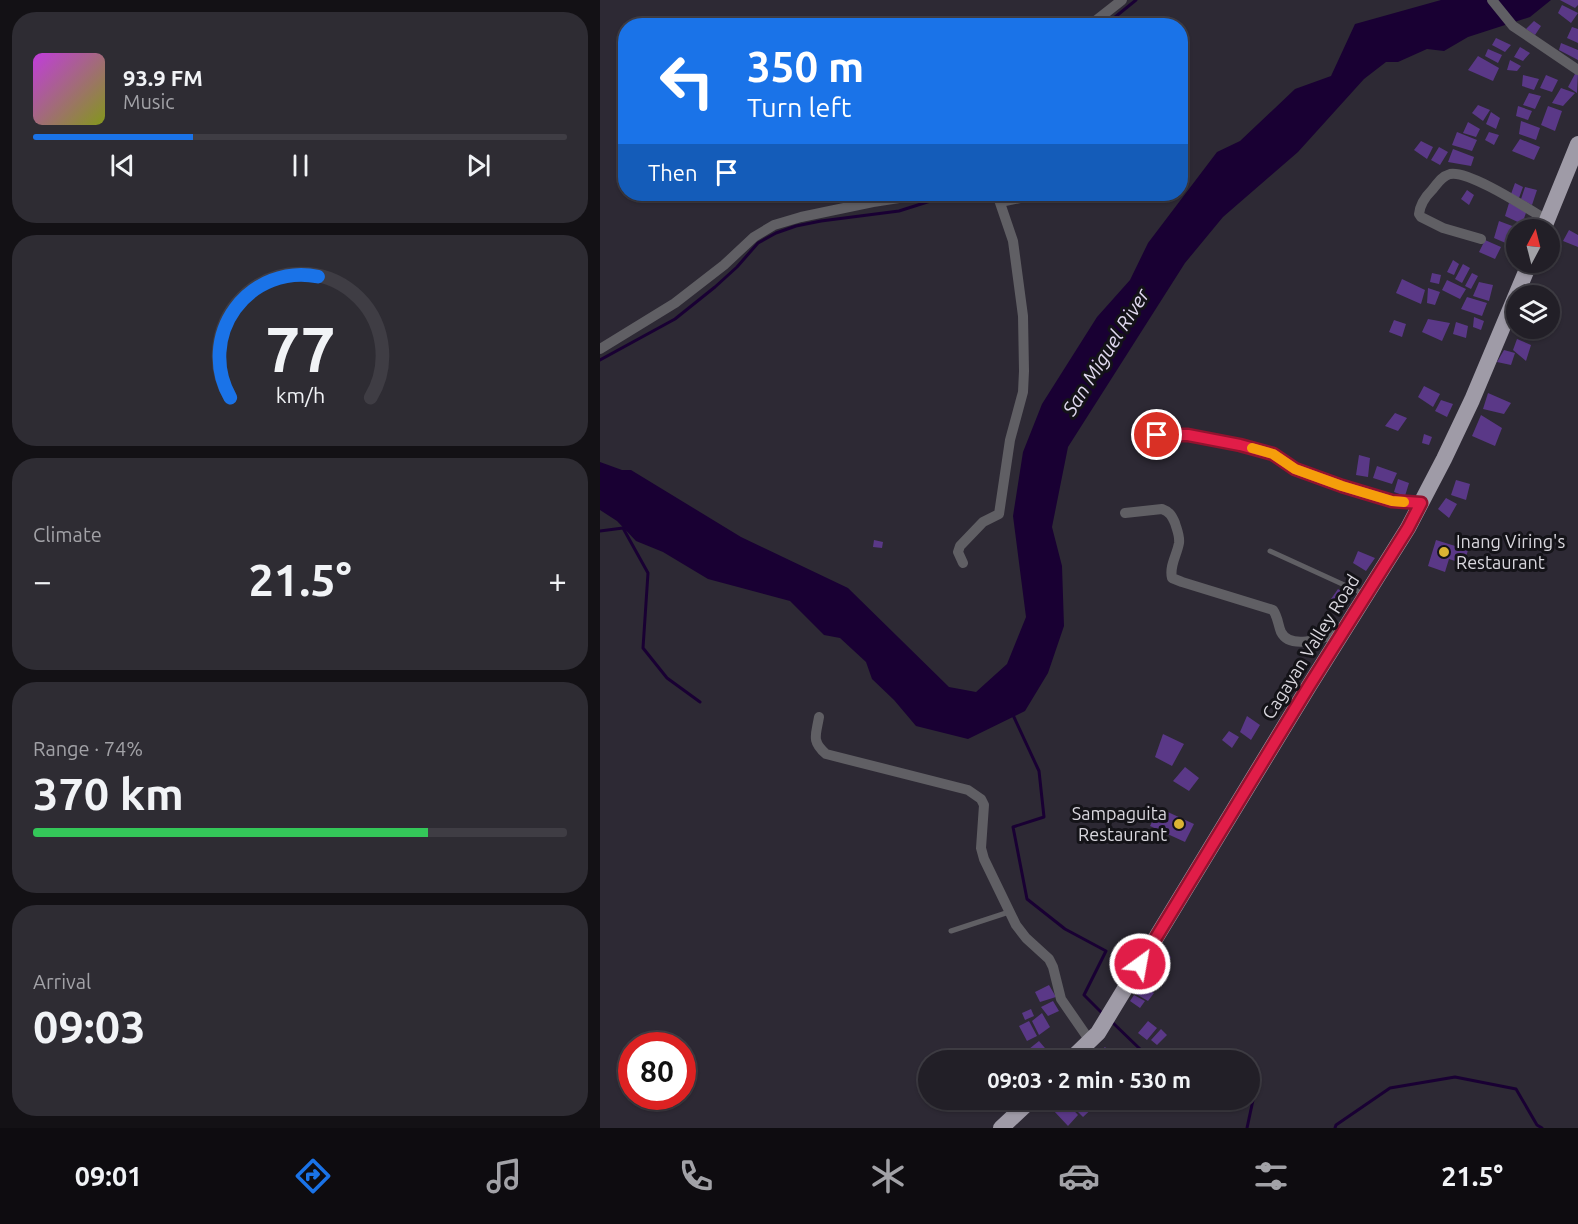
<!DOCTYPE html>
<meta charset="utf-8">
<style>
:root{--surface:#221f27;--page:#2e2c33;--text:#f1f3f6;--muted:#a2a2a7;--line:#3f3d44;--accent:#1a73e8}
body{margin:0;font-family:Ubuntu,sans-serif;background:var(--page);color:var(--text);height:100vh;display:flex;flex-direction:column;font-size:22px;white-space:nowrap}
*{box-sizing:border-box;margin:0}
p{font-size:20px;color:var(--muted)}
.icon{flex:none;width:33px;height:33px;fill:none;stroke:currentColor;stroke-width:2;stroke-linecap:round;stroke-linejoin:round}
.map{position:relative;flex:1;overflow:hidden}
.sheet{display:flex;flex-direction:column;gap:12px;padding:12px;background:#131115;width:600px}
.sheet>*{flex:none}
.guide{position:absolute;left:18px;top:18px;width:570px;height:183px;border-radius:24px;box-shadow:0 2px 4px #0004,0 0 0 2px var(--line);background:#1a73e8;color:#fff;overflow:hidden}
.needle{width:39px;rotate:7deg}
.tools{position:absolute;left:906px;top:219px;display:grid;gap:12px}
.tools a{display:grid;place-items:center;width:54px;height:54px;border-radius:50%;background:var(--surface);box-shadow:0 2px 4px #0004,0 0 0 2px var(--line);font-size:30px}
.speed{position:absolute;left:18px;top:1032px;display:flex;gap:12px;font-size:30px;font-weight:700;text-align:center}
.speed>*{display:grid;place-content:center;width:78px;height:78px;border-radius:50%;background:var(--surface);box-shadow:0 2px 4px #0004,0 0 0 2px var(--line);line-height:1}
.speed .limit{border:9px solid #d22;background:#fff;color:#111}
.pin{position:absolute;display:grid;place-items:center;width:51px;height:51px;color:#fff;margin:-26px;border:3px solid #fff;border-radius:50%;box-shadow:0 2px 6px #0007}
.me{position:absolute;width:66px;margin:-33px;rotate:32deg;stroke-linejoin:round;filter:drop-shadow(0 0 4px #0008)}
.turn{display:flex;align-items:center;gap:21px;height:126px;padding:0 30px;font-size:27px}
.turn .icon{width:78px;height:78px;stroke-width:2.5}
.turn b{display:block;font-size:42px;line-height:51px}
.then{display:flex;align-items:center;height:57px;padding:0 30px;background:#0003;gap:12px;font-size:22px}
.big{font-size:45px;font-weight:600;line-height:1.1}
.sheet .tile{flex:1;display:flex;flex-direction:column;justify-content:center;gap:9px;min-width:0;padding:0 21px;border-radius:24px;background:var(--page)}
.sheet .dial{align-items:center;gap:0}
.dial svg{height:156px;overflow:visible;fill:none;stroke:var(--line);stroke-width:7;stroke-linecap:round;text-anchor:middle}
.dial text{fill:var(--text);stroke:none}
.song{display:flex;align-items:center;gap:18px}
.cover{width:72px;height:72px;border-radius:9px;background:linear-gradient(135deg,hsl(290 70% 55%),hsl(70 70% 35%))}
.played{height:6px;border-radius:3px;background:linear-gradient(90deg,var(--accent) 30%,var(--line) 30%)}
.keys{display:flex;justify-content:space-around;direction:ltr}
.heat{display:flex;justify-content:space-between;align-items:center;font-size:33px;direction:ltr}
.charge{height:9px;border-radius:4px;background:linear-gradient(90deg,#34c759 74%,var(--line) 0)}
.trip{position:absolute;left:318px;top:1050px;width:342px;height:60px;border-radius:30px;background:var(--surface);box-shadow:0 2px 4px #0004,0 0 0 2px var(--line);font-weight:600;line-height:60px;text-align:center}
.tabs{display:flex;height:96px;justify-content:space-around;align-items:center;background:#0e0c10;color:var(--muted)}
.tabs .icon{width:42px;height:42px}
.tabs .on{color:var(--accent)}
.tabs b{font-size:27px;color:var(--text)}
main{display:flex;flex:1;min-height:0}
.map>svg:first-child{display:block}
.water{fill:#190033}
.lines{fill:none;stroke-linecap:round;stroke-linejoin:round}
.stream{stroke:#190033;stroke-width:3}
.building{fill:#5a3887}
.service{stroke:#605f64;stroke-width:5}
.minor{stroke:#605f64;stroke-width:10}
.trunk{stroke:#9f9ba7;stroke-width:16}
.route-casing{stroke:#92132f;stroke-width:15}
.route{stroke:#e11d48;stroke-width:10}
.slow{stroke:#f59e0b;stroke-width:10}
.poi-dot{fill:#dab333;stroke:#141318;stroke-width:2}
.labels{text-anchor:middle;stroke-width:6;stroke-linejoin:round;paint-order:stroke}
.poi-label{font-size:18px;fill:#d9d7de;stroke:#141318;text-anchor:start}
.street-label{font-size:18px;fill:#d9d7de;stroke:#141318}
.water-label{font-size:20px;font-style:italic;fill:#e0d9ef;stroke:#141318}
</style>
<main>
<section class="sheet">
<div class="tile">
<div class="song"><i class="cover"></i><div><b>93.9 FM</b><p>Music</p></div></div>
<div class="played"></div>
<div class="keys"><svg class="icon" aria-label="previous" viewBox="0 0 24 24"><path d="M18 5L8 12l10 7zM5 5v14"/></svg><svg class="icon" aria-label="pause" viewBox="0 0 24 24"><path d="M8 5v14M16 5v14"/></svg><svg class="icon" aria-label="next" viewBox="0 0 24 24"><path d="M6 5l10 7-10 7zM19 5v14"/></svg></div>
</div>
<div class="tile dial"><svg viewBox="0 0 100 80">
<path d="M14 69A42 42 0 1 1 86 69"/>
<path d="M14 69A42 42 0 0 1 59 7" stroke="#1a73e8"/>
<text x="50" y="56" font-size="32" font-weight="700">77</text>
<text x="50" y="72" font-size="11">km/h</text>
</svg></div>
<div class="tile"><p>Climate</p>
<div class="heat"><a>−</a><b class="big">21.5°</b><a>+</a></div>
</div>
<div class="tile"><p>Range · 74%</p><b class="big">370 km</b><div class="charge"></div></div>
<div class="tile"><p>Arrival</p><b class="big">09:03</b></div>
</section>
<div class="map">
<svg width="978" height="1128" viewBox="0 0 978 1128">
<rect width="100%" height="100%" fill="#2d2934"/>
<path class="water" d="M841,0H951L930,17L868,37L844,51L827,49L798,62H786L764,79L698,152L623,217L585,263L468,447L452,527L462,566L464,626L448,673L425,711L368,739L316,726L294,700L272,679L266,662L240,638L224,635L190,601L108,579L63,552L36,541L17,521L0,510V462L22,470H31L141,537L248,588L349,687L376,692L407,664L426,617L413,516L423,452L442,404L497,317L530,280L548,243L617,152L640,141L695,89L731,76L755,24Z"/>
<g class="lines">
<path class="stream" d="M504,26L536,0
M0,360L75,319L115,287L137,267L158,243L176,233L196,226L221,221L299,211L343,197L350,194
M0,531L23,528L48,573L43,648L67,678L100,702
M413,715L439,771L444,817L413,827L427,899L465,929L506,951L484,995L502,1013
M512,1022L540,1049L555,1060
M647,1128L653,1100L650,1099
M735,1128L736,1125L790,1088L855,1077L916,1089L937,1125L942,1128"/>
</g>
<path class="building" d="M960,0H978V5L975,8Z
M962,5L978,13L971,23L958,13Z
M934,21L941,26L935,35L926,29Z
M972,27L978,29V43L967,38Z
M896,38L911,45L905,52L892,45Z
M961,43L978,50V60L959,50Z
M920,47L930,53L923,61L914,57Z
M888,49L902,55L898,63L885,56Z
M878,56L899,68L893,81L868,70Z
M910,60L921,66L917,71L907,70Z
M976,72L978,73L977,93L968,87Z
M923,75L939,79L934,90L922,86Z
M946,75L958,80L952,92L940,88Z
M961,88L975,93L963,106L952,103Z
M929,93L941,96L935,109L923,105Z
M878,105L890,110L883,121L872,113Z
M918,106L932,111L928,120L916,116Z
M948,106L962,111L955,131L941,125Z
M891,112L900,118L896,129L886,124Z
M921,121L940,128L936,140L919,134Z
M868,122L880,129L876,137L863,133Z
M857,132L877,140L872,151L852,145Z
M889,132L899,135L894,145L885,140Z
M920,139L940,147L934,160L912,151Z
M821,141L833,147L827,159L814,150Z
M839,147L848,152L840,165L831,160Z
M853,149L874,157L871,166L848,162Z
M915,183L923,187L919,198L911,194Z
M925,187L937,190L932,205L921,199Z
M867,190L874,195L869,205L861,199Z
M909,203L927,210L922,224L905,216Z
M899,221L915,227L908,244L894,238Z
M969,230L978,235V247L963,241Z
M885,240L901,247L895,259L879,252Z
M911,242L916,243V254L909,251Z
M853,260L859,264L854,275L847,272Z
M863,264L870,268L862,283L855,279Z
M832,273L841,275L839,284L830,282Z
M872,273L878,276L871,289L865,286Z
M802,279L825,290L821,304L796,293Z
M847,280L866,289L860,299L842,290Z
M879,282L893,285L889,301L873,296Z
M828,288L840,292L835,305L827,303Z
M867,297L887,303L882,316L861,309Z
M874,317L884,321L881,330L873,327Z
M828,319L850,323L842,341L822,332Z
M794,320L806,324L802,337L789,332Z
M856,322L868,326L866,338L853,334Z
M917,339L931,345L926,361L913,350Z
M904,350L915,353L911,365L897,362Z
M824,386L840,394L833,407L818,397Z
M888,393L911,403L904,414L883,409Z
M841,400L853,404L847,417L835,411Z
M795,413L807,418L798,431L785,426Z
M881,415L902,428L895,446L872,436Z
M824,434L832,437L829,445L822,443Z
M759,455L770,458L768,477L756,475Z
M777,466L797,473L792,484L773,478Z
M798,479L809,483L805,496L794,492Z
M856,480L870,484L866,500L851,495Z
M846,498L857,504L849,518L838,509Z
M274,540L283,542L282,548L273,547Z
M836,540L868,550L864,564L849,559L845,572L828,566Z
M758,551L775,558L766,571L753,563Z
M738,589L747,595L741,605L731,599Z
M647,716L660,725L651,740L640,732Z
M629,731L639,737L632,748L622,740Z
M563,734L584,744L572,766L555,757Z
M585,767L599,778L589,791L573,781Z
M559,808L594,824L585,842L550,826Z
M561,949L571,957L565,966L554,959Z
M551,968L564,977L554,990L542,982Z
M449,985L456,997L440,1002L435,992Z
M542,985L554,993L548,1001L536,994Z
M534,995L545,1001L540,1008L530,1001Z
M453,1001L459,1011L448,1016L441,1007Z
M431,1009L434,1016L425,1020L422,1013Z
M442,1013L450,1027L439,1035L432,1021Z
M429,1021L437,1036L427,1041L419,1026Z
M548,1021L557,1028L547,1040L538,1033Z
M561,1029L567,1035L557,1045L551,1040Z
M439,1041L450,1054L443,1060H440L429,1049Z
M505,1047L517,1060H496L493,1057Z
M464,1100L478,1115L468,1126L453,1110Z
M466,1100H489L495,1106L483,1117Z
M513,1100H539L532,1111Z"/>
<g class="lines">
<path class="service" d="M557,435H588L640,445L673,455L695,469L742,486L792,501L819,503
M670,551L764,594
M351,931L409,912"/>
<path class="minor" d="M892,0L913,26L978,70
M489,26L522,0
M580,157L585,155
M400,202L440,194
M881,239L843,228L821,217L819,214C820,205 826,196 832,190C837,184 842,176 850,174C869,170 928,209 947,220
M0,349L75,303L124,265L154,237L174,225L201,217L273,202L325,194
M525,513L562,509C570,512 572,516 575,523C577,530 580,536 579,543C577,555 569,566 572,578L582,582L673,610C678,617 678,625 681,632C691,652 728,636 743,631
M363,563L358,552L360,546L383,522L399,514L410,440L423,392L424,371L423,316L413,241L397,194
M219,717C216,735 211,741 226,754L368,790L381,799L384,805L381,848L384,859L416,925L426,938L449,959L453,967L461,999L490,1041"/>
<path class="trunk" d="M943,230L978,144
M470,1060L498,1033L709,686L808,528L844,459L872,400L930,262
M401,1128L431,1100"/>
</g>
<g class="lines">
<defs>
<path id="route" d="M540,964L709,686L808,528L821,503L792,501L742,486L695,469L673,454L640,445L588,435H557"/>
</defs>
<use href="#route" class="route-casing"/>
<use href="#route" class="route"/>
<path class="slow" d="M652,448L673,454L695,469L742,486L792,501L804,502"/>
</g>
<g class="poi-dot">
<circle cx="844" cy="552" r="6"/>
<circle cx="579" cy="824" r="6"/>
</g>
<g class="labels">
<g class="poi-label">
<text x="856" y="548">Inang Viring's<tspan x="856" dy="21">Restaurant</tspan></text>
<text x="567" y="820" text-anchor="end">Sampaguita<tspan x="567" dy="21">Restaurant</tspan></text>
</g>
<g class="street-label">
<text transform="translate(711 647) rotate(-58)" y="6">Cagayan Valley Road</text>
</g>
<g class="water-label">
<text transform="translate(506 352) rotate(-58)" y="7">San Miguel River</text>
</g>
</g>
</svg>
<div class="tools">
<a><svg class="needle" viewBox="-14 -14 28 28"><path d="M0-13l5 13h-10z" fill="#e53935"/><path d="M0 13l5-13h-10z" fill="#a2a2a7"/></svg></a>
<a><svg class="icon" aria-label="layers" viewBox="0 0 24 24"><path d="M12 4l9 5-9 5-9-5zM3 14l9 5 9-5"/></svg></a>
</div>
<div class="speed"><div class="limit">80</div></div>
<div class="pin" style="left:557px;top:435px;background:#d93025"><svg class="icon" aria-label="arrive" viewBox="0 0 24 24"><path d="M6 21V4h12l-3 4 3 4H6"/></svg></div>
<svg class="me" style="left:540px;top:964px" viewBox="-20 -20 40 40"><circle r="17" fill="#e11d48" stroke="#fff" stroke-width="3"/><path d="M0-11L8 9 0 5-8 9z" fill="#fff"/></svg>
<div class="trip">09:03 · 2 min · 530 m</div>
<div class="guide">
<div class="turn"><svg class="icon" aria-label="left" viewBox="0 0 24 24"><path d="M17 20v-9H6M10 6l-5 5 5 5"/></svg><div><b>350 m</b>Turn left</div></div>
<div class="then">Then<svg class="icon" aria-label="arrive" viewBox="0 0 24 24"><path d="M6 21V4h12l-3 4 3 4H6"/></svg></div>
</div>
</div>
</main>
<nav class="tabs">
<b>09:01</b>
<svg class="icon on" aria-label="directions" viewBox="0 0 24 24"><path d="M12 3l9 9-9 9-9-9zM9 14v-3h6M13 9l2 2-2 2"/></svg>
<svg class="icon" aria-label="music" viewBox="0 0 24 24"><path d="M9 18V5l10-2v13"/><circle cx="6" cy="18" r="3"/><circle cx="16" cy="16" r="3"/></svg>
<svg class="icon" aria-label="phone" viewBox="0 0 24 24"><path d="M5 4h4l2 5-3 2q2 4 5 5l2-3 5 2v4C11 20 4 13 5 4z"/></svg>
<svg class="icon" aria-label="climate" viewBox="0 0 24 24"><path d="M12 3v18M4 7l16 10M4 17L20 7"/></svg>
<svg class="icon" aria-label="car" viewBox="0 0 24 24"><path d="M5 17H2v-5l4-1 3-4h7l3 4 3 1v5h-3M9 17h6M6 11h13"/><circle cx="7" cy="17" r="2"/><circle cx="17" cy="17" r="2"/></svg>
<svg class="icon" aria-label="filters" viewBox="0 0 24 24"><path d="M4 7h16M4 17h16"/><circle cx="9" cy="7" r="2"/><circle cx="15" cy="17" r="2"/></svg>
<b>21.5°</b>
</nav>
